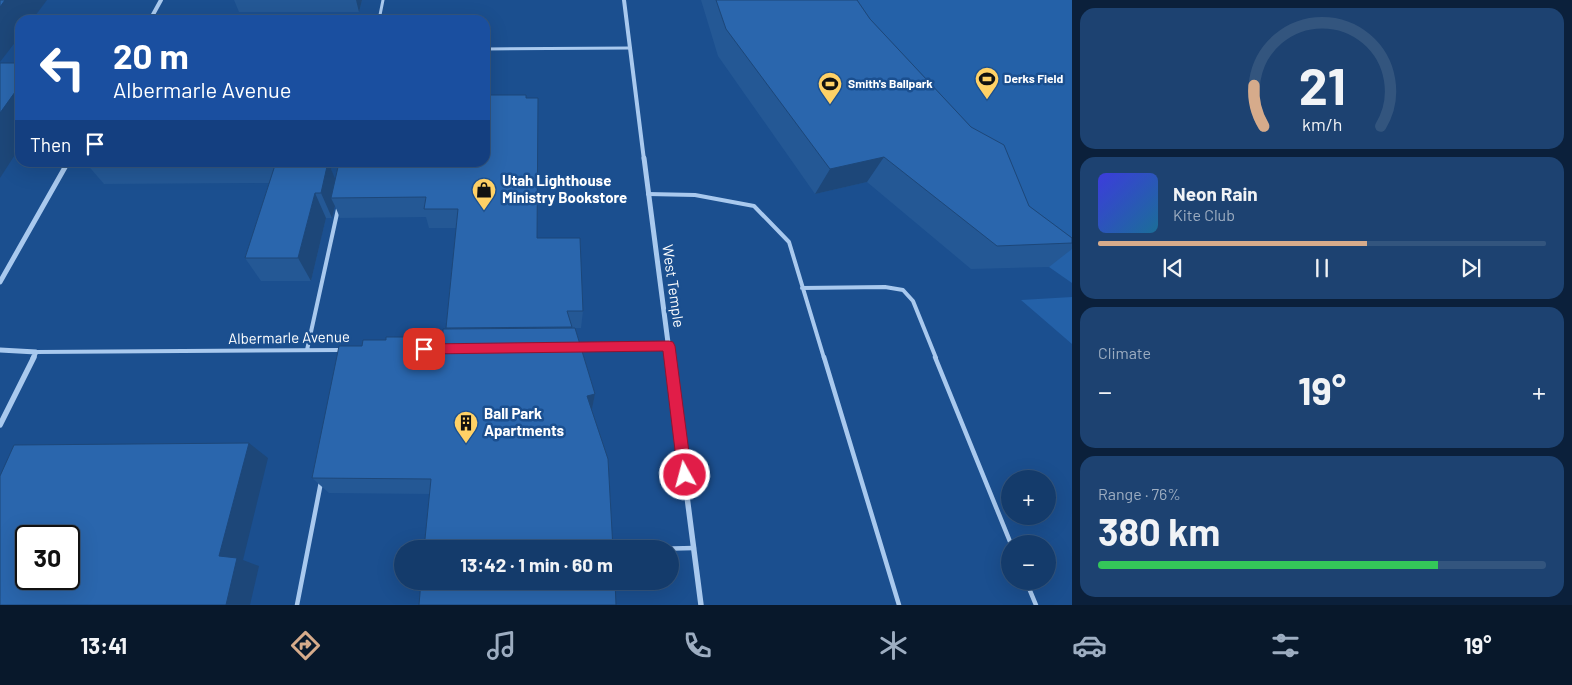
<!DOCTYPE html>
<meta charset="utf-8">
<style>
:root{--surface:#143b6b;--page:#1d4271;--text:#f1f3f6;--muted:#9dadc1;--line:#33557e;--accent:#d6ab8b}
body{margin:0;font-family:Barlow,sans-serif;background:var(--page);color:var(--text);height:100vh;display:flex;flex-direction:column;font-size:19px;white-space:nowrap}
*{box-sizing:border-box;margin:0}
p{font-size:16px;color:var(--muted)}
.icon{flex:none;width:28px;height:28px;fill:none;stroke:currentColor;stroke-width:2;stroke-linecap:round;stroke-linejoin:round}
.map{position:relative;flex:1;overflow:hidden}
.panel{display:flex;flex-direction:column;gap:8px;padding:8px;background:#0b203b;width:500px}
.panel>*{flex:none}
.top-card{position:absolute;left:15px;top:15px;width:475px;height:152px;border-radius:15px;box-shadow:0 5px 20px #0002,0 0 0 1px var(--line);background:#1a4fa0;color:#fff;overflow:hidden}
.tools{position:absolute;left:1001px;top:470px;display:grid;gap:10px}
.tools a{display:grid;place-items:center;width:55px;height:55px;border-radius:50%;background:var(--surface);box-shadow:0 5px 20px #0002,0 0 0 1px var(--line);font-size:25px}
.speed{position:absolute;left:15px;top:525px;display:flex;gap:10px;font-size:25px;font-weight:700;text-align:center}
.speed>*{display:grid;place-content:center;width:65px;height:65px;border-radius:50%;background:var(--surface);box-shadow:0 5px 20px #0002,0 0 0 1px var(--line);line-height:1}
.speed .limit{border:2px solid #111;border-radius:8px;background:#fff;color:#111}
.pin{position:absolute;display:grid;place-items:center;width:42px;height:42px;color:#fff;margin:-21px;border-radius:10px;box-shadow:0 2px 8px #0006}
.me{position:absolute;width:55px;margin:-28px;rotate:353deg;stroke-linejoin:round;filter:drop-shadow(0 0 4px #0008)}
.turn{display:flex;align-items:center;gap:18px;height:105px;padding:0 15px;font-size:22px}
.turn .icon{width:65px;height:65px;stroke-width:2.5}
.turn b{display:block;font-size:35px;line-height:42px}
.then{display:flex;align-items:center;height:48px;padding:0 15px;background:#0003;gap:10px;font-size:19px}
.big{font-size:38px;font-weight:700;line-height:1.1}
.panel .widget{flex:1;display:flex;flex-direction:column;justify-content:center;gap:8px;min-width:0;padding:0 18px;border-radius:15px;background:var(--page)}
.panel .dial{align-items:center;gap:0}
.dial svg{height:130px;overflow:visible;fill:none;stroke:var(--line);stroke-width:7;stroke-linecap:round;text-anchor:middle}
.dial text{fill:var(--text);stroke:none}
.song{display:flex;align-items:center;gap:15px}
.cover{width:60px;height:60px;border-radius:8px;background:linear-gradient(135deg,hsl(240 70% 55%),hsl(200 70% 35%))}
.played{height:5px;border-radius:2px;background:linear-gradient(90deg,var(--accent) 60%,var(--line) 60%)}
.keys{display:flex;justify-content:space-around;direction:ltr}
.heat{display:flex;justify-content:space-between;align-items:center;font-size:28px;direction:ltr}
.charge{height:8px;border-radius:4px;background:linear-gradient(90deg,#34c759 76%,var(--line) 0)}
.trip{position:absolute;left:394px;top:540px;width:285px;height:50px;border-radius:25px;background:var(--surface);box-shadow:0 5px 20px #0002,0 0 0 1px var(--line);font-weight:700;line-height:50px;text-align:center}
.dock{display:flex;height:80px;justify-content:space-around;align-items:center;background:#08182b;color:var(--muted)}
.dock .icon{width:35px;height:35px}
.dock .active{color:var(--accent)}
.dock b{font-size:22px;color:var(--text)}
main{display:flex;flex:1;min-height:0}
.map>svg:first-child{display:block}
.green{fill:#2461a8}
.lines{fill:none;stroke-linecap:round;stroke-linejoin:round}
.lane-far2{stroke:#a9c9ee;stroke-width:3}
.lane-far1{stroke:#a9c9ee;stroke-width:4}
.lane{stroke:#a9c9ee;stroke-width:4.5}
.street-far2{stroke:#a9c9ee;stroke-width:4}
.street-far1{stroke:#a9c9ee;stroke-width:5}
.street{stroke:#a9c9ee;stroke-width:5.5}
.wall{fill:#245895}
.shaded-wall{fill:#1d4779}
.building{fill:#2a66ad;stroke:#1d4779;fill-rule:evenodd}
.route{fill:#e11d48;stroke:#92132f}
.labels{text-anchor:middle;stroke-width:5;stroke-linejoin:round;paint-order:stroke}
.far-poi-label{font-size:12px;font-weight:bold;fill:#fff;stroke:#1b4f8f;text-anchor:start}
.poi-label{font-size:15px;font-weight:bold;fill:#fff;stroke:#1b4f8f;text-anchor:start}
.street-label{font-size:15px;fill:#fff;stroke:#1b4f8f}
</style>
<main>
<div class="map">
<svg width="1072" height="605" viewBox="0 0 1072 605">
<rect width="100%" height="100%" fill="#1b4f8f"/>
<path class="green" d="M828,0H1072V283L1049,267Z
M1072,297V344L1021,300Z"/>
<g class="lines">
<path class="lane-far2" d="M379,20L383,0
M485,49L630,48"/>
<path class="lane-far1" d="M346,173L348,162
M648,194L695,195L754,206L789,242L824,358
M802,288L885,287L903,290L913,301L936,358
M576,347L669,346
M307,350L338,209
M36,352L341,350"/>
<path class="lane" d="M824,357L899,605
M935,357L1011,544
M652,549L694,548
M1026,581L1036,605
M297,605L321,482"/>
<path class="street-far2" d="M624,0L644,160
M150,20L161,0"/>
<path class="street-far1" d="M644,158L670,358
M0,282L68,162
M0,350L36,352L33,358"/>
<path class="street" d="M669,357L701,605
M0,425L34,357"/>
</g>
<path class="wall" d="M234,0H362L359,12H239Z
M701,0H857L870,19L971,127L1029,206L1072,238V249L1049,267L971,269L867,182L815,194L718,56Z
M85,162H333L331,169L335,180L397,167L537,238L583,311L581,328H575L595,394L592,409L430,494L329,493L312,478L362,346L386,340L443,337L446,329L456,228H429L426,217L340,218L335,206L332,218H326L311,281H261L245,258L269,183L104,184Z"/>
<path class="shaded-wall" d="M5,0H47L32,20H20V36L0,62V7Z
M356,0H362L359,12Z
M20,85V147L0,178V113Z
M884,157L867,182L815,194L830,169Z
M316,162H333L331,169L339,188L331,198L335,206L332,218L321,193Z
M315,193L326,218L311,281L298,258Z
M595,394L591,414L587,396Z
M249,443L268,458L243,560L259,566L250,605H226L219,556Z"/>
<path class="building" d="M0,0H5L0,7Z
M716,0H857L870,19L971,127L1004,145L1029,206L1072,238V243L997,246L884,157L830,169L726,29Z
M0,63H20V85L0,113Z
M485,95H526V98H538L537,238H580L583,311H567L572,327L446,328L458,209H424L426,197L331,198L338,167H397L398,162H485Z
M276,162H328L321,193H315L298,258H245Z
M575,328L595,394L587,396L608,459L613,549H424L431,479L312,478L339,346H362L363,340H386V337H443V329Z
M249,443L219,556L237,558L226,605H0V476L14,445ZM26,536H69V579H26Z
M421,581H615L616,605H419Z"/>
<path class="route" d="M669,341L673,342L675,346L692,475L690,480L685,481L680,480L678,475L663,351L424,354L420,353L418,349L420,345L424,344Z"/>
<defs>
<symbol id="stadium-pin" viewBox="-11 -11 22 30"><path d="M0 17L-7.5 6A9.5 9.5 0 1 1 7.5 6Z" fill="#ffd166" stroke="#1b4f8f"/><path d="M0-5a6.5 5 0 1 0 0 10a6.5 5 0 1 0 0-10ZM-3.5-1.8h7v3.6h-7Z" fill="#111"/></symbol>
<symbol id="shop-pin" viewBox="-11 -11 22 30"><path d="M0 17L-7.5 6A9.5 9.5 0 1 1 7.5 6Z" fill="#ffd166" stroke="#1b4f8f"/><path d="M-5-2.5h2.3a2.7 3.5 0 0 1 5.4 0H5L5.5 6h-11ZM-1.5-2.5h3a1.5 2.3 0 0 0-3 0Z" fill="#111"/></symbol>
<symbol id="building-pin" viewBox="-11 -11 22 30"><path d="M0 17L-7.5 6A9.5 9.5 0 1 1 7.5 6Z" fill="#ffd166" stroke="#1b4f8f"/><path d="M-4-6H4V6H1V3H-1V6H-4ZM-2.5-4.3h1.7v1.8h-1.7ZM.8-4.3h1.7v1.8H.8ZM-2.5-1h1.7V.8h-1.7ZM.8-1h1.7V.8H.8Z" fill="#111"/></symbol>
</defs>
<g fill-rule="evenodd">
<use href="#stadium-pin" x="973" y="65" width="28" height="38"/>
<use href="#stadium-pin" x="816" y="70" width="28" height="38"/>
<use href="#shop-pin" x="470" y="176" width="28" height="38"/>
<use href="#building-pin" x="452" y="409" width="28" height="38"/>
</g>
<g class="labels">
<g class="far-poi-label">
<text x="1004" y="83">Derks Field</text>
<text x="848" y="88">Smith's Ballpark</text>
</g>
<g class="poi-label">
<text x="502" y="186">Utah Lighthouse<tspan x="502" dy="17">Ministry Bookstore</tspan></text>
<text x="484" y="419">Ball Park<tspan x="484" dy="17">Apartments</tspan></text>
</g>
<g class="street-label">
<text transform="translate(673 286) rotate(82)" y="5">West Temple</text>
<text transform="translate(289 338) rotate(-1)" y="5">Albermarle Avenue</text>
</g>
</g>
</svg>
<div class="tools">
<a>+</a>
<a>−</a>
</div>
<div class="speed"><div class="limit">30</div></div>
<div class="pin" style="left:424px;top:349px;background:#d93025"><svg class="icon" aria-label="arrive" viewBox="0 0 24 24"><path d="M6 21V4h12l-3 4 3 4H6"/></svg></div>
<svg class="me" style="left:685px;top:475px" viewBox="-20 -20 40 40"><circle r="17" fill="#e11d48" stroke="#fff" stroke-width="3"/><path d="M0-11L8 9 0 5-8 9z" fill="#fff"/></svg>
<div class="trip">13:42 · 1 min · 60 m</div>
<div class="top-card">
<div class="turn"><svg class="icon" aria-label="left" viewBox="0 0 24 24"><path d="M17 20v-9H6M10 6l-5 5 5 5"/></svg><div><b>20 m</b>Albermarle Avenue</div></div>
<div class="then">Then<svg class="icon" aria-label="arrive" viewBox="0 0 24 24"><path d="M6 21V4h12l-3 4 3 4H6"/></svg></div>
</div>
</div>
<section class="panel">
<div class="widget dial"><svg viewBox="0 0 100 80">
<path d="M14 69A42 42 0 1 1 86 69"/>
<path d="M14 69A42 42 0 0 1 8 44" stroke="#d6ab8b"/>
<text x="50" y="56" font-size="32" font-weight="700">21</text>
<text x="50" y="72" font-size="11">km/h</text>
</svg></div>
<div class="widget">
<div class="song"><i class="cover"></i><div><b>Neon Rain</b><p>Kite Club</p></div></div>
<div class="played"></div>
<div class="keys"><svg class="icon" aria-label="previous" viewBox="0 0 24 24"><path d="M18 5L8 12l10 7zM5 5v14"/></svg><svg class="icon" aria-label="pause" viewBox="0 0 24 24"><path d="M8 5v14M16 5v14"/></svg><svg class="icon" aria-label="next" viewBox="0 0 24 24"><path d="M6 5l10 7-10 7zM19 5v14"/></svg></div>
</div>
<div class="widget"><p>Climate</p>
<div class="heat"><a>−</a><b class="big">19°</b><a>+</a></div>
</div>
<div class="widget"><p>Range · 76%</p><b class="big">380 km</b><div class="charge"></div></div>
</section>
</main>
<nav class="dock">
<b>13:41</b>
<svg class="icon active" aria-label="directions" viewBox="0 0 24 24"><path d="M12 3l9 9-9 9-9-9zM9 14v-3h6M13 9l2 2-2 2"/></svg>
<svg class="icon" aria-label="music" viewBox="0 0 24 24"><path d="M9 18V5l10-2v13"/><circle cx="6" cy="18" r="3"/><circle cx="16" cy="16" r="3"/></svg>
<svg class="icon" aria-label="phone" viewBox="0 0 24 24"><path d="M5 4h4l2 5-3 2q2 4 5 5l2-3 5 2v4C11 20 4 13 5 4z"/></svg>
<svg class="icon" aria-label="climate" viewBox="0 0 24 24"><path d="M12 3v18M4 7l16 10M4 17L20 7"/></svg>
<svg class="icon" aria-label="car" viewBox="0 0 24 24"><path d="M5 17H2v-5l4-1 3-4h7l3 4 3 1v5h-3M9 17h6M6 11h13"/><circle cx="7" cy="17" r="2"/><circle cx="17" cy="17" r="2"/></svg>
<svg class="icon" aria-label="filters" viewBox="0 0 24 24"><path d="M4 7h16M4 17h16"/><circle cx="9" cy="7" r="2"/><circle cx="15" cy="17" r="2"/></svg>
<b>19°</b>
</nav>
